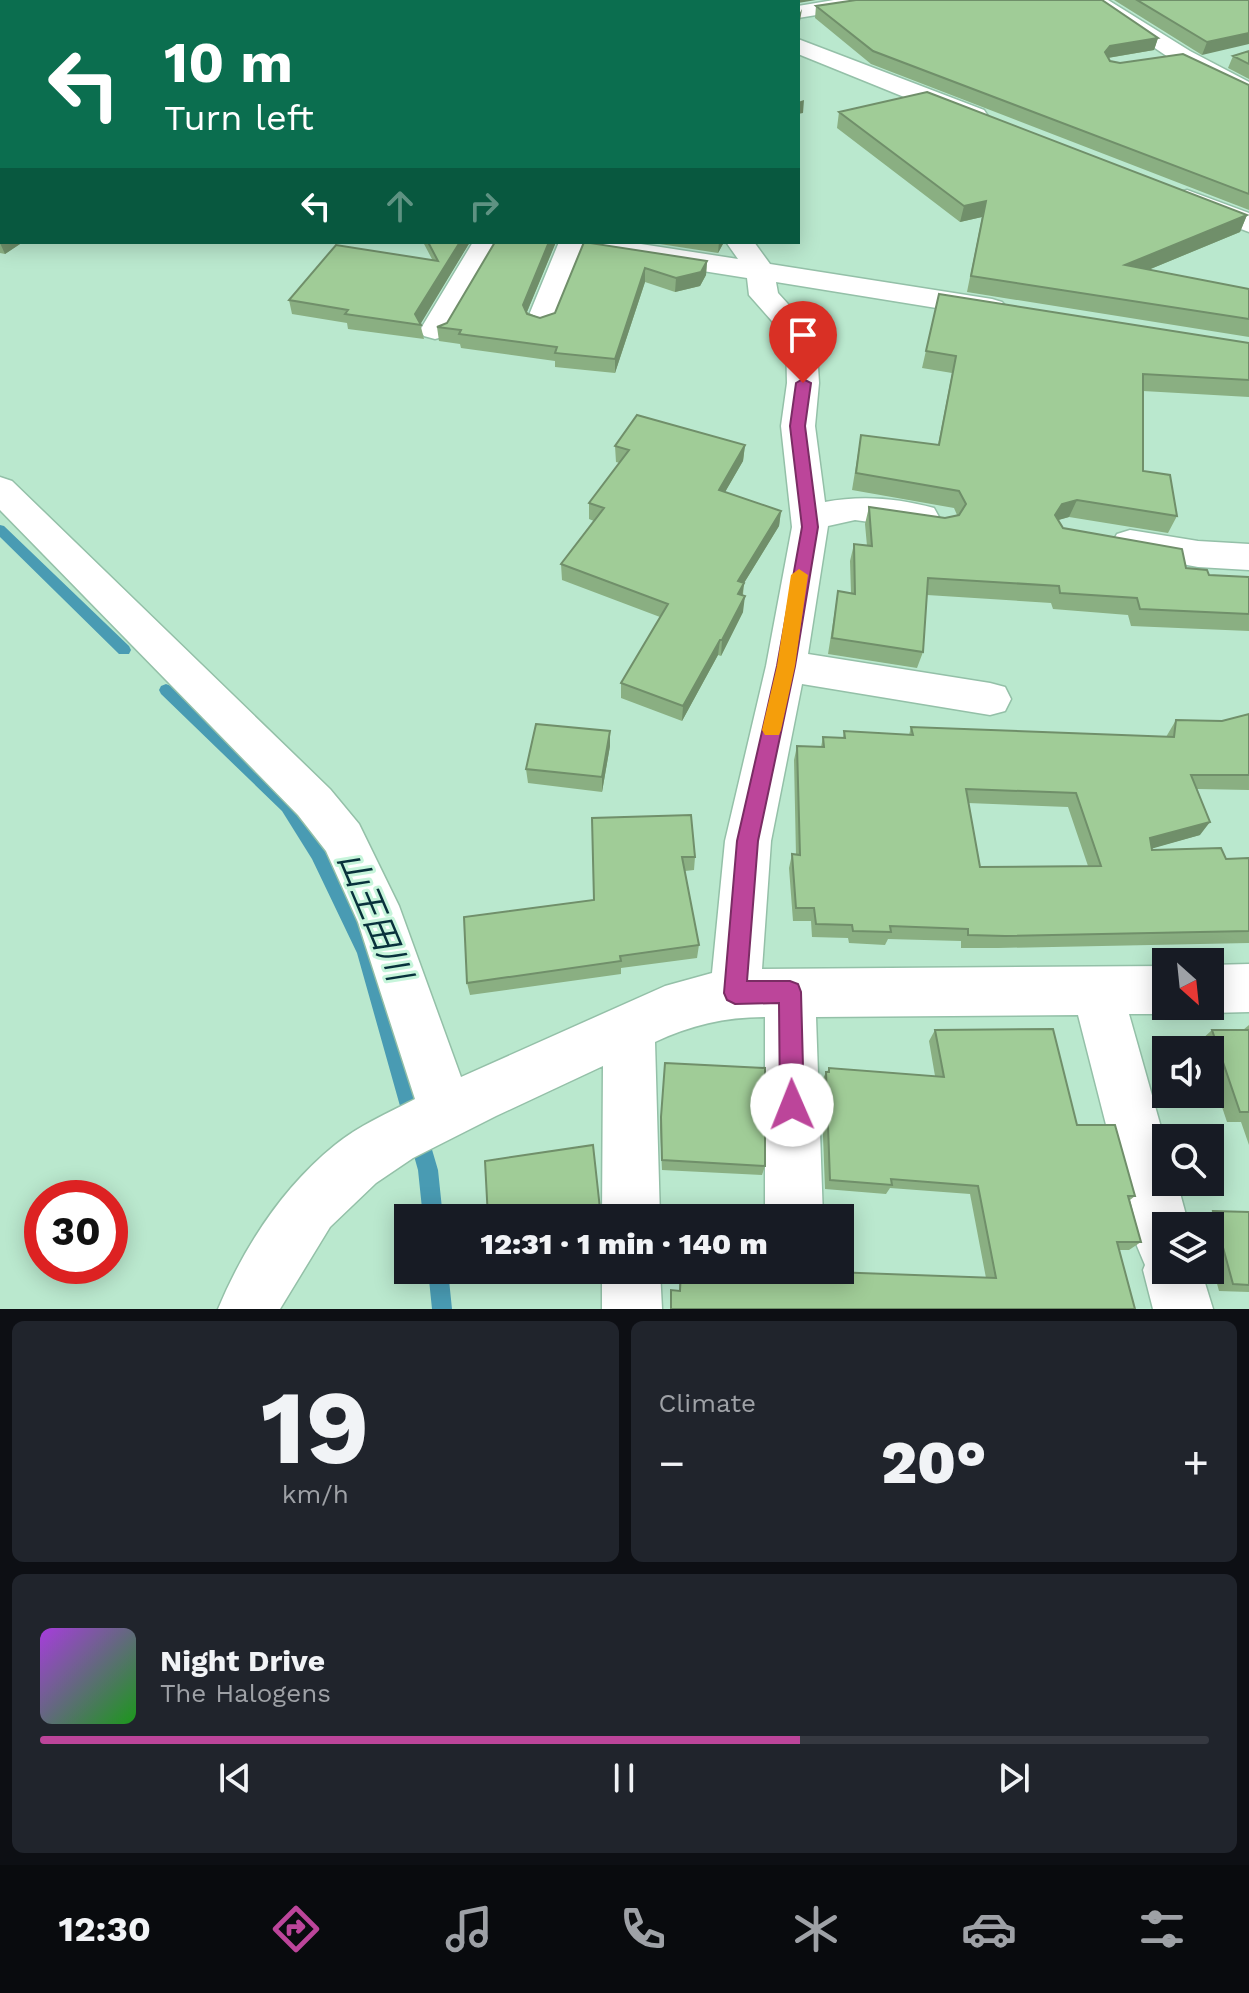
<!DOCTYPE html>
<meta charset="utf-8">
<style>
:root{--surface:#171b24;--page:#20242c;--text:#f1f3f6;--muted:#9ea1a6;--line:#363941;--accent:#bc459a}
body{margin:0;font-family:"Work Sans","Noto Sans JP",sans-serif;background:var(--page);color:var(--text);height:100vh;display:flex;flex-direction:column;font-size:30px;white-space:nowrap}
*{box-sizing:border-box;margin:0}
p{font-size:26px;color:var(--muted)}
.icon{flex:none;width:44px;height:44px;fill:none;stroke:currentColor;stroke-width:2;stroke-linecap:round;stroke-linejoin:round}
.map{position:relative;height:1309px;overflow:hidden}
.side{display:flex;flex-direction:column;gap:12px;padding:12px;background:#0d0f14;flex:1}
.side>*{flex:none}
.hud{position:absolute;left:0px;top:0px;width:800px;height:244px;box-shadow:0 4px 20px #0003;background:#0b6e4f;color:#fff;overflow:hidden}
.needle{width:52px;rotate:153deg}
.buttons{position:absolute;left:1152px;top:948px;display:grid;gap:16px}
.buttons a{display:grid;place-items:center;width:72px;height:72px;border-radius:0px;background:var(--surface);box-shadow:0 4px 20px #0003;font-size:40px}
.speed{position:absolute;left:24px;top:1180px;display:flex;gap:16px;font-size:40px;font-weight:700;text-align:center}
.speed>*{display:grid;place-content:center;width:104px;height:104px;border-radius:50%;background:var(--surface);box-shadow:0 4px 20px #0003;line-height:1}
.speed .limit{border:12px solid #d22;background:#fff;color:#111}
.pin{position:absolute;display:grid;place-items:center;width:68px;height:68px;color:#fff;margin:-82px -34px;border-radius:50% 50% 50% 0;rotate:-45deg;box-shadow:0 0 8px #0007}
.pin .icon{rotate:45deg}
.me{position:absolute;width:88px;margin:-44px;rotate:359deg;stroke-linejoin:round;filter:drop-shadow(0 0 6px #0008)}
.turn{display:flex;align-items:center;gap:28px;height:168px;padding:0 32px;font-size:36px}
.turn .icon{width:104px;height:104px;stroke-width:2.5}
.turn b{display:block;font-size:56px;line-height:68px}
.lanes{display:flex;align-items:center;height:76px;padding:0 32px;background:#0003;justify-content:center;gap:40px;direction:ltr}
.lanes .off{opacity:.35}
.big{font-size:60px;font-weight:800;line-height:1.1}
.side .widget{flex:1;display:flex;flex-direction:column;justify-content:center;gap:12px;min-width:0;padding:0 28px;border-radius:12px;background:var(--page)}
.side .dial{align-items:center;gap:0}
.dial b{font-size:104px;line-height:1}
.song{display:flex;align-items:center;gap:24px}
.cover{width:96px;height:96px;border-radius:12px;background:linear-gradient(135deg,hsl(280 70% 55%),hsl(120 70% 35%))}
.played{height:8px;border-radius:4px;background:linear-gradient(90deg,var(--accent) 65%,var(--line) 65%)}
.keys{display:flex;justify-content:space-around;direction:ltr}
.heat{display:flex;justify-content:space-between;align-items:center;font-size:44px;direction:ltr}
.side .tiles{flex:1;display:grid;gap:12px;grid-template-columns:1fr 1fr}
.widget:last-child{grid-column:span 2}
.trip{position:absolute;left:394px;top:1204px;width:460px;height:80px;border-radius:0px;background:var(--surface);box-shadow:0 4px 20px #0003;font-weight:800;line-height:80px;text-align:center}
.menu{display:flex;height:128px;justify-content:space-around;align-items:center;background:#090b0e;color:var(--muted)}
.menu .icon{width:56px;height:56px}
.menu .active{color:var(--accent)}
.menu b{font-size:36px;color:var(--text)}
.map>svg:first-child{display:block}
.lines{fill:none;stroke-linecap:round;stroke-linejoin:round}
.stream{fill:#499bb3;fill-rule:evenodd}
.street-casing{stroke:#94c0a8;stroke-width:3}
.highway-casing{stroke:#94c0a8;stroke-width:3}
.street{fill:#fff;fill-rule:evenodd}
.highway{fill:#fff;fill-rule:evenodd}
.wall{fill:#8aaf82;fill-rule:evenodd}
.shaded-wall{fill:#708f6a}
.building{fill:#a0cc97;stroke:#708f6a;stroke-width:2;fill-rule:evenodd}
.route{fill:#bc459a;stroke:#7a2d64;stroke-width:2}
.slow{fill:#f59e0b}
.labels{text-anchor:middle;stroke-width:6;stroke-linejoin:round;paint-order:stroke}
.near-water-label{font-size:34px;font-style:italic;fill:#09313c;stroke:#c7f5db}
</style>
<div class="map">
<svg width="1249" height="1309" viewBox="0 0 1249 1309">
<rect width="100%" height="100%" fill="#bae8ce"/>
<g class="lines">
<path class="stream" d="M0,525L4,526L129,646L131,650L129,654H119L0,537Z
M166,684L171,686L294,801L324,849L374,952L438,1170L443,1218H423L418,1170L357,953L312,859L282,811L161,694L159,690L161,686Z
M428,1270H448L452,1309H432Z"/>
<defs>
<path id="street" d="M209,0H236L208,2Z
M834,0H882L872,6L798,18V6Z
M1084,0H1108L1190,51L1249,82V98L1174,61Z
M473,242H501L446,336L435,339L424,336L420,330Z
M559,242H628L738,259L726,242H754L770,264L992,299L1002,302L1007,308L1002,314L992,317L776,282L778,293L816,335L819,383L815,426L825,502C861,495 898,498 934,508L939,517L934,526L921,529L855,520L828,526L808,654L990,683L1005,687L1011,699L1005,711L990,715L802,684L771,841L762,969L1166,966V1006L1184,1007L1166,1014H1129L1166,1145V1182H1177L1189,1226H1166V1270H1201L1213,1309H1153L1143,1270L1145,1265L1137,1246L1078,1015L816,1017L823,1218H765V1017C725,1017 691,1025 655,1042L660,1218H602L603,1066L496,1116L413,1158L376,1183L330,1227L280,1309H218C244,1247 282,1188 335,1145C358,1126 388,1113 415,1099L358,922L326,851L298,815L0,510V477L12,481L330,789L359,824L399,906L461,1077L665,986L712,973L725,841L766,666L792,527L781,426L787,383L786,337L749,295L747,278L583,252L553,326L542,329L531,326L527,320Z
M1130,530L1198,541L1249,544V570L1198,567L1117,552L1112,543L1117,534Z
M1249,964V1012L1210,1013L1192,1006H1210V965Z
M602,1270H660L662,1309H602Z"/>
<path id="highway" d="M798,39L984,110L988,116L984,122H966L798,54Z
M1187,190L1249,213V232L1177,205L1173,199L1177,193Z"/>
</defs>
<use href="#street" class="street-casing"/>
<use href="#highway" class="highway-casing"/>
<use href="#street" class="street"/>
<use href="#highway" class="highway"/>
</g>
<path class="wall" d="M0,0L2,2V242H23L5,254L0,253Z
M1114,0H1249L1202,55Z
M816,6L1158,38L1154,50L1108,58L1110,61L1249,85V210L871,64L815,18Z
M1249,51V79L1228,68L1233,56Z
M839,112L1247,215L1240,232L1148,270L1249,289V337L967,292L982,217L960,222L837,128Z
M423,242H470L420,323L424,339L348,329L347,323L292,314L289,300L433,261Z
M495,242H556L527,312L540,318L555,313L584,242L707,261L706,275L700,286L675,292L645,282L615,373L555,367V361L461,348L460,344L439,341L437,327L447,323Z
M647,242H724L718,253Z
M939,294L1249,343V397L1143,391V471L1177,516L1168,533L1069,517L1058,520L1063,528L1186,568L1209,575L1249,577V631L1131,626L1128,615L1053,609L1051,603L927,595L923,652L917,668L828,654L838,591L851,593L850,561L854,544L867,546L865,524L869,507L945,518L957,515L954,508L852,490L861,435L938,445L952,373L922,368Z
M745,445L743,461L725,492L781,511L779,526L744,583L743,595V612L721,656L718,655L682,721L621,698V683L660,617L562,580L561,564L594,521L589,519V503L620,463L616,462L615,446Z
M1249,714V790L1197,789L1200,835L1152,848V850L1226,859L1249,858V943L998,948H961V941L888,939L885,945L849,943L848,938L812,937L811,921H793L789,868L792,854L796,855L794,760L797,746L821,747L823,737L843,738L844,731L909,735L911,727L1166,737L1176,720L1222,721ZM968,803L1068,807L1088,866L980,867Z
M610,746L602,792L528,783L526,769Z
M592,818L695,857L694,870L685,871L699,945L697,958L621,968V974L470,995L467,983L594,900Z
M1249,1025V1145L1241,1122H1227L1210,1071V1050H1203L1200,1041L1212,1030H1243Z
M935,1030L1077,1125L1135,1196L1130,1200L1141,1242L1129,1250H1119L1135,1309H670L671,1290L679,1291L680,1270H778L986,1278L970,1194L890,1188L886,1194L825,1189L821,1083L826,1072H827L829,1068L935,1076L929,1041Z
M665,1063L765,1166L762,1175L662,1170L660,1127Z
M1213,1211L1249,1212V1292L1219,1291L1210,1258V1226H1202L1200,1219Z"/>
<path class="shaded-wall" d="M797,0H816L798,3Z
M802,9L800,21L798,25V16Z
M1249,33V44L1202,55L1207,42Z
M1158,38L1154,50L1107,58L1105,52L1110,46Z
M804,100L803,113L798,114V102Z
M986,201L982,217L960,222L964,206Z
M1247,215L1240,232L1119,282L1125,265Z
M2,240V242H23L5,254L0,243V241Z
M460,242H470L420,325L415,314Z
M549,242H556L524,319L523,305Z
M719,242H724L718,253Z
M707,261L706,275L700,286L675,292L676,278Z
M645,268V282L615,373V359Z
M745,445L743,461L717,506L719,490Z
M1077,500L1069,517L1055,521V515L1062,504Z
M781,511L779,526L744,583L742,598L736,596L738,581Z
M745,596L743,612L721,656L722,640Z
M720,640L718,655L682,721L683,706Z
M610,731V746L602,792V777Z
M1210,822L1200,835L1140,852L1150,838Z"/>
<path class="building" d="M0,0H130V1L2,2V240L0,241Z
M268,0H797V2H269Z
M856,0H1102L1158,38L1110,46L1105,52L1110,61L1120,63L1183,54L1249,85V194L873,51L816,6Z
M1137,0H1249V33L1207,42Z
M1249,51V64L1233,56Z
M927,92L1247,215L1125,265L1249,289V319L971,276L986,201L964,206L839,112Z
M428,242H460L415,314L421,325L345,314L348,310L289,300L336,245L438,261Z
M495,242H549L523,305L527,314L540,318L555,313L584,242L707,261L701,272L676,278L645,268L615,359L555,353L557,347L459,334L461,330L437,327L447,323Z
M939,294L1249,343V380L1143,374V471L1170,475L1177,516L1077,500L1062,504L1055,515L1063,528L1182,549L1186,568L1207,570L1209,575L1249,577V614L1140,609L1137,598L1060,593L1059,586L928,578L923,652L832,638L838,591L855,594L854,544L872,546L869,507L945,518L959,515L966,504L959,491L856,473L861,435L939,445L956,356L926,351Z
M637,415L745,445L719,490L781,511L738,581L744,583L738,594L745,596L722,640H720L683,706L621,683L668,604L561,564L604,508L589,503L629,450L615,446Z
M1249,714V775H1191L1210,822L1150,838L1152,850L1221,848L1226,859L1249,858V931L1005,936L968,935V929L890,926L891,932L853,931L852,925L816,924L814,908H796L792,854L800,855L797,746L824,747L823,737L845,738L844,731L913,735L911,727L1174,737L1176,720L1222,721ZM966,789L1076,793L1101,866L980,867Z
M536,724L610,731L602,777L526,769Z
M691,815L695,857H682L699,945L620,956L621,961L467,983L464,917L594,900L592,818Z
M1053,1029L1077,1125H1115L1135,1196H1128L1141,1242H1117L1135,1309H671V1290L680,1291L681,1270H778L996,1278L978,1186L891,1179L892,1185L830,1180L826,1072H829V1068L944,1077L935,1030Z
M1212,1030H1249V1112H1240Z
M665,1063L765,1068V1166L662,1160L661,1117Z
M593,1145L601,1218H488L485,1161Z
M1213,1211L1249,1212V1285L1233,1284Z"/>
<path class="route" d="M803,379L811,383L805,426L818,527L795,666L758,841L747,981H790L798,984L801,992L804,1105L801,1114L792,1117L784,1114L780,1105L779,1003L735,1004L727,1000L724,993L737,841L777,666L802,527L790,426L796,383Z"/>
<path class="slow" d="M799,569L808,575L795,666L781,730L779,735H765L762,730L777,666L791,575Z"/>
<g class="labels">
<g class="near-water-label">
<text transform="translate(375 916) rotate(67)" y="12">山王田川</text>
</g>
</g>
</svg>
<div class="buttons">
<a><svg class="needle" viewBox="-14 -14 28 28"><path d="M0-13l5 13h-10z" fill="#e53935"/><path d="M0 13l5-13h-10z" fill="#9ea1a6"/></svg></a>
<a><svg class="icon" aria-label="sound" viewBox="0 0 24 24"><path d="M4 9h4l5-4v14l-5-4H4zM17 9q2 3 0 6"/></svg></a>
<a><svg class="icon" aria-label="search" viewBox="0 0 24 24"><circle cx="10" cy="10" r="6"/><path d="M15 15l6 6"/></svg></a>
<a><svg class="icon" aria-label="layers" viewBox="0 0 24 24"><path d="M12 4l9 5-9 5-9-5zM3 14l9 5 9-5"/></svg></a>
</div>
<div class="speed"><div class="limit">30</div></div>
<div class="pin" style="left:803px;top:383px;background:#d93025"><svg class="icon" aria-label="arrive" viewBox="0 0 24 24"><path d="M6 21V4h12l-3 4 3 4H6"/></svg></div>
<svg class="me" style="left:792px;top:1105px" viewBox="-20 -20 40 40"><circle r="19" fill="#fff"/><path d="M0-13L10 11 0 6-10 11z" fill="#bc459a"/></svg>
<div class="trip">12:31 · 1 min · 140 m</div>
<div class="hud">
<div class="turn"><svg class="icon" aria-label="left" viewBox="0 0 24 24"><path d="M17 20v-9H6M10 6l-5 5 5 5"/></svg><div><b>10 m</b>Turn left</div></div>
<div class="lanes"><svg class="icon" aria-label="left" viewBox="0 0 24 24"><path d="M17 20v-9H6M10 6l-5 5 5 5"/></svg><svg class="icon off" aria-label="ahead" viewBox="0 0 24 24"><path d="M12 20V5M6 11l6-6 6 6"/></svg><svg class="icon off" aria-label="right" viewBox="0 0 24 24"><path d="M7 20v-9h11M14 6l5 5-5 5"/></svg></div>
</div>
</div>
<section class="side">
<div class="tiles">
<div class="widget dial"><b>19</b><p>km/h</p></div>
<div class="widget"><p>Climate</p>
<div class="heat"><a>−</a><b class="big">20°</b><a>+</a></div>
</div>
<div class="widget">
<div class="song"><i class="cover"></i><div><b>Night Drive</b><p>The Halogens</p></div></div>
<div class="played"></div>
<div class="keys"><svg class="icon" aria-label="previous" viewBox="0 0 24 24"><path d="M18 5L8 12l10 7zM5 5v14"/></svg><svg class="icon" aria-label="pause" viewBox="0 0 24 24"><path d="M8 5v14M16 5v14"/></svg><svg class="icon" aria-label="next" viewBox="0 0 24 24"><path d="M6 5l10 7-10 7zM19 5v14"/></svg></div>
</div>
</div>
</section>
<nav class="menu">
<b>12:30</b>
<svg class="icon active" aria-label="directions" viewBox="0 0 24 24"><path d="M12 3l9 9-9 9-9-9zM9 14v-3h6M13 9l2 2-2 2"/></svg>
<svg class="icon" aria-label="music" viewBox="0 0 24 24"><path d="M9 18V5l10-2v13"/><circle cx="6" cy="18" r="3"/><circle cx="16" cy="16" r="3"/></svg>
<svg class="icon" aria-label="phone" viewBox="0 0 24 24"><path d="M5 4h4l2 5-3 2q2 4 5 5l2-3 5 2v4C11 20 4 13 5 4z"/></svg>
<svg class="icon" aria-label="climate" viewBox="0 0 24 24"><path d="M12 3v18M4 7l16 10M4 17L20 7"/></svg>
<svg class="icon" aria-label="car" viewBox="0 0 24 24"><path d="M5 17H2v-5l4-1 3-4h7l3 4 3 1v5h-3M9 17h6M6 11h13"/><circle cx="7" cy="17" r="2"/><circle cx="17" cy="17" r="2"/></svg>
<svg class="icon" aria-label="filters" viewBox="0 0 24 24"><path d="M4 7h16M4 17h16"/><circle cx="9" cy="7" r="2"/><circle cx="15" cy="17" r="2"/></svg>
</nav>
